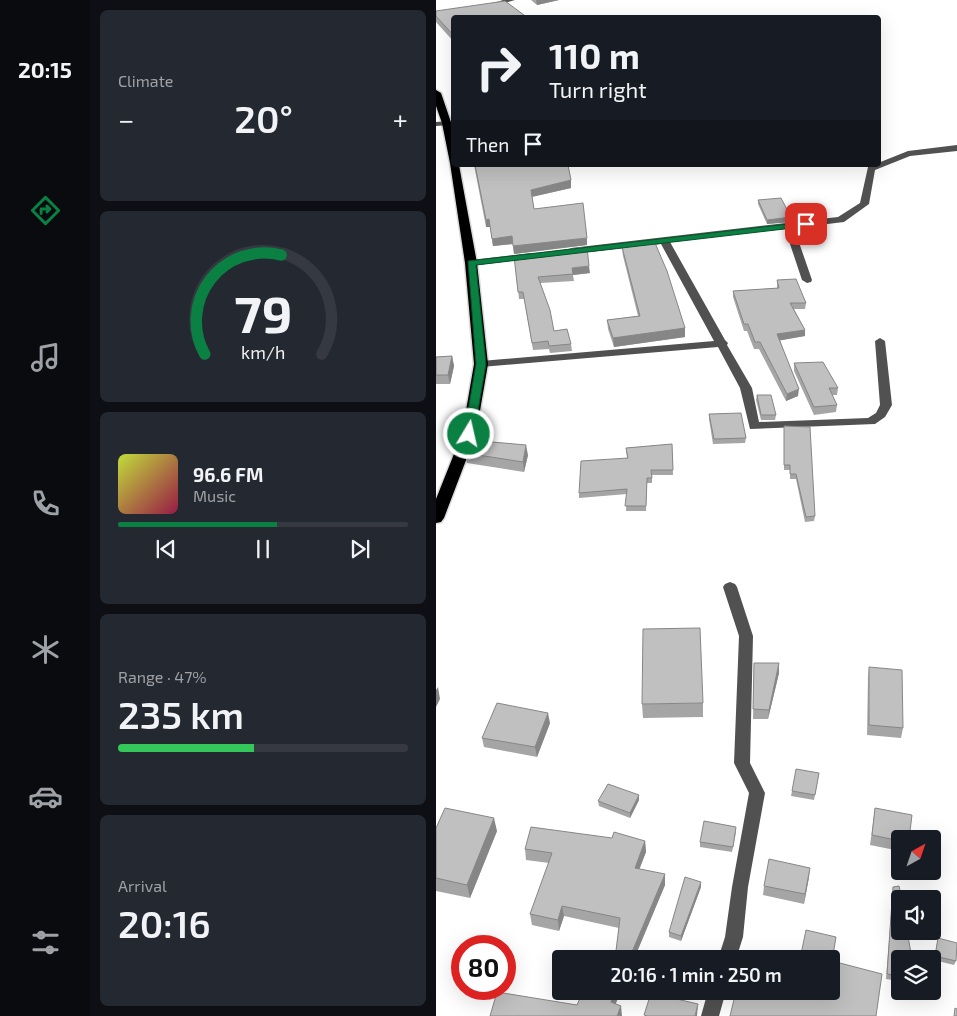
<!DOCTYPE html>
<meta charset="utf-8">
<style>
:root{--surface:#171b24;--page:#242831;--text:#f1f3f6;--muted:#9ea1a6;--line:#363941;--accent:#0b8043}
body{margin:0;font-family:"Exo 2",sans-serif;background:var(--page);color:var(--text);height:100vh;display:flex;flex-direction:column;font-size:19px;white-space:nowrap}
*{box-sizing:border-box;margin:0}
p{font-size:16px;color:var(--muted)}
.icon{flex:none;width:28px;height:28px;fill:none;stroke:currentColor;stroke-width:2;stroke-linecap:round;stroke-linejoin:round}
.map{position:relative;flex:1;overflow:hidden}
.side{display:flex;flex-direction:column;gap:10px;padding:10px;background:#0d0f14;width:346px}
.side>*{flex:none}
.banner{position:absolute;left:15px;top:15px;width:430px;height:152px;border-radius:5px;box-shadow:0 5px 20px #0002;background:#171b24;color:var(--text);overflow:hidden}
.needle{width:32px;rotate:40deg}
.buttons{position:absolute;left:455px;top:830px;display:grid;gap:10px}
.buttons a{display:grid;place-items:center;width:50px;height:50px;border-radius:5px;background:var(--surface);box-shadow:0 5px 20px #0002;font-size:25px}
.speed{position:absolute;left:15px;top:935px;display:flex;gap:10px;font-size:25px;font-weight:700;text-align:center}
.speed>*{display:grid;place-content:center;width:65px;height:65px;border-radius:50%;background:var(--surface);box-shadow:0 5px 20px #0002;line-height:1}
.speed .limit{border:8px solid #d22;background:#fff;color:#111}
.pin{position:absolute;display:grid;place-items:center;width:42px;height:42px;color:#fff;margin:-21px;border-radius:10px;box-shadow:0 2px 8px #0006}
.me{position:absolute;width:55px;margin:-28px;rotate:9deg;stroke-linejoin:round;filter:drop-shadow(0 0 4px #0008)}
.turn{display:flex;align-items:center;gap:18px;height:105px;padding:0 15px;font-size:22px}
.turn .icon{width:65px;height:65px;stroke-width:2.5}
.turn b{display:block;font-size:35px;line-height:42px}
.then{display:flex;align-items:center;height:48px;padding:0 15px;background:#0003;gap:10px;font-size:19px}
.big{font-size:38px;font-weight:600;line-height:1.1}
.side .card{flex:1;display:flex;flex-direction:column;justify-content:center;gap:8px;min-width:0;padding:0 18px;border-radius:8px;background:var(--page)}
.side .dial{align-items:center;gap:0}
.dial svg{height:130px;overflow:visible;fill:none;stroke:var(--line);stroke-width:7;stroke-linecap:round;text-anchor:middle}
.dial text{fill:var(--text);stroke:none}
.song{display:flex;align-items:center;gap:15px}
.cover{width:60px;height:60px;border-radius:8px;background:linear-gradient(135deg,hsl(70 70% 55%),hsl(340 70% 35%))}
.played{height:5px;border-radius:2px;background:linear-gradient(90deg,var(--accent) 55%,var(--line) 55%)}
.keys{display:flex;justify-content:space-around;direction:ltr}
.heat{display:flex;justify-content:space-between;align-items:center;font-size:28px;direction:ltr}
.charge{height:8px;border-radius:4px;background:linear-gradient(90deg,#34c759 47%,var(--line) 0)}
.trip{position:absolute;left:116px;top:950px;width:288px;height:50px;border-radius:5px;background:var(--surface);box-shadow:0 5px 20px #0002;font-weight:600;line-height:50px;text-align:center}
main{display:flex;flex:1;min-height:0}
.menu{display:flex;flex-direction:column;width:90px;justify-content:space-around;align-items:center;background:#090b0e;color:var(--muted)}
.menu .icon{width:35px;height:35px}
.menu .active{color:var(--accent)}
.menu b{font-size:22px;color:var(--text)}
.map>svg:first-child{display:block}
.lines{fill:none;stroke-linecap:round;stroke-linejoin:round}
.highway-casing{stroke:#dbdbdb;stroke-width:3}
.minor{fill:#515151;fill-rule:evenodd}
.highway{fill:#000;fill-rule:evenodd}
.wall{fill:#a5a5a5}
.shaded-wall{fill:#868686}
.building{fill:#c0c0c0;stroke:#868686}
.route{fill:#0b8043;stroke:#07532c}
</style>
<main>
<nav class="menu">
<b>20:15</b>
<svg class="icon active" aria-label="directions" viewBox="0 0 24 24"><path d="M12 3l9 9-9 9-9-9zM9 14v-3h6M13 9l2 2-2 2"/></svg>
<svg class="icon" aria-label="music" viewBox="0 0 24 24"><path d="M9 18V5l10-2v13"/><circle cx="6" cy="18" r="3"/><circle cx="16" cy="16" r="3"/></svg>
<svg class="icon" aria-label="phone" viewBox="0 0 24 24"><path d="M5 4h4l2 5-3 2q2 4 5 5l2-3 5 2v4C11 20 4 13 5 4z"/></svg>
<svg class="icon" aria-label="climate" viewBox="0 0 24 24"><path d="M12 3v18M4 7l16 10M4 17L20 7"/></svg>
<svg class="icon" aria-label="car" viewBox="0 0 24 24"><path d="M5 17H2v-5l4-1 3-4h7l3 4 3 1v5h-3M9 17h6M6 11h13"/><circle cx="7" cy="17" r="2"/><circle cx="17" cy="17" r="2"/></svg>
<svg class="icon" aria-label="filters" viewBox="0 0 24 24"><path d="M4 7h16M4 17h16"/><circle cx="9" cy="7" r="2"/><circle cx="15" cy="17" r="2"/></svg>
</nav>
<section class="side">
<div class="card"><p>Climate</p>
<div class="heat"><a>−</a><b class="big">20°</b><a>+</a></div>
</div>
<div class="card dial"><svg viewBox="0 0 100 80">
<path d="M14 69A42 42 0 1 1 86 69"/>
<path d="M14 69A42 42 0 0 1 61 8" stroke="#0b8043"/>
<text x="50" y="56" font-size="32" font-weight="700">79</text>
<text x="50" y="72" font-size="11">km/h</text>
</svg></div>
<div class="card">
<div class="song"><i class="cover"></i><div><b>96.6 FM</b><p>Music</p></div></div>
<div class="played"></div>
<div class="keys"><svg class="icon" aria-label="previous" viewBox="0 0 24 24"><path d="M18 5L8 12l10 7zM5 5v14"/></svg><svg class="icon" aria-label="pause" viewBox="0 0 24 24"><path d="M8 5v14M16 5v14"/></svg><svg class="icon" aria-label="next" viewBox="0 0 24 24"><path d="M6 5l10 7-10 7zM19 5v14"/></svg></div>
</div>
<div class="card"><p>Range · 47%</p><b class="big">235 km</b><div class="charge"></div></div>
<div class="card"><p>Arrival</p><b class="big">20:16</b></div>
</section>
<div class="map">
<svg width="521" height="1016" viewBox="0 0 521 1016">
<rect width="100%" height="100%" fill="#fff"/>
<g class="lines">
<defs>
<path id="highway" d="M0,90L5,93L18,131V165H23L41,263L52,364L40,434L8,518L5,522L0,523V499L26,434L38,364L29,263L14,163L6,123L0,106Z"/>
</defs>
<use href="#highway" class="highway-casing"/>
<path class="minor" d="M67,0H79L55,7L52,5Z
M14,121V125L0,126V122Z
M521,145V151L474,156L439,170L433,204L408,222L358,228L376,280L375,282L371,283L366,280L349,229L234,242L289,340L292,343L291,345L316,388L323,422L432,418L440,413L444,405L439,341L444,338L449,341L456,405L449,417L439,424L314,429L304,388L282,347L45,367L40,364L45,361L278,341L225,244L135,254L130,251L135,248L402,217L424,203L432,167L442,165V163L472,151Z
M95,253L98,254V258L35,266L30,263L35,260Z
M294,582L299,584L301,587L317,636L314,763L329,793L312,887L307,937L300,959H282L289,937L296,887L313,793L298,763L303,636L287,587L289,584Z
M272,991H290L283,1016H265Z"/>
<use href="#highway" class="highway"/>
</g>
<path class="wall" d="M95,0H123L101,5Z
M0,11L18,18V42L0,22Z
M38,165H89L135,188L96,197L98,209L151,245L78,254L77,244L57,246L54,227H50Z
M322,200L355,217V222L331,224L322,204Z
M186,247L249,328V337L178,347L172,329L171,320L202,316L187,256Z
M78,256L154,273L137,275L138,281L104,283L118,331L135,344L136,351L114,353L113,349L97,350L88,299H83Z
M341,280L370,303L369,309H358L369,330V336L344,340L362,396L350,401L323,349H318L311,331H308L297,297V291L341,288Z
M16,356L18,366L14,384H0V357Z
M358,363L402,388L401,395H396L401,405L400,412L378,415L358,371Z
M321,395L340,415L339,420H325L320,400Z
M273,414L310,438L309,443L277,444L273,419Z
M348,426L379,516L378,521L369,522L360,479H354V470H348Z
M236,444L237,475H216V483H211L210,511H190L191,494L143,498V493L191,458L190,448Z
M29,453L92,455L88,472L31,463Z
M318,663L343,673L332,719H317Z
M433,667L467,728L465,738L431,735L432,677Z
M267,703V717L207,718L206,704Z
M114,723L101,757L48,747L46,738Z
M383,773L378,800L355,796L356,791Z
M203,795V800L194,818L163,806L162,801Z
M439,808L464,839V851L434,845Z
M0,828L61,831L34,898L0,891Z
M300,832L296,852L264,847V842Z
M176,838L209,841L210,852L203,869L229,885L198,959H179L183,928L128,916L123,931L96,925L94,914L113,863L90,860L89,849Z
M373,877L368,904L327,895L328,886Z
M265,887L245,941L233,937V932Z
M457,887L464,959V981L450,979Z
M502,938L520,961L518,965L498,960Z"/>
<path class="shaded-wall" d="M100,0H123L101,5Z
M135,180V188L95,197V190Z
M355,217V222L331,224V220Z
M53,219L54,227H50V220Z
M76,236L77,244L57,246L56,239Z
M151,238V245L78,254L77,246Z
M153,266L154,273L137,275L136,268Z
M249,328V337L178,347L177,338Z
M369,330V336L341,341V334Z
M16,356L18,366L14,384L12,375Z
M363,389L362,396L350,401L351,394Z
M90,445L92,455L88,472L87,462Z
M343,663V673L332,719L333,710Z
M2,687L4,699L0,707V690Z
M112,713L114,723L101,757L99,747Z
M203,795V800L194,818V813Z
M58,818L61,831L34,898L31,885Z
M209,841L210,852L200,878L199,868Z
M374,868L373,877L368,904L369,894Z
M229,874V885L198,959H193Z
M265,882V887L245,941V936Z
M126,906L128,916L123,931L122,920Z
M179,991H185L176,1013L175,1002Z
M262,1004L261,1016H259Z
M185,1006L186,1016H181Z"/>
<path class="building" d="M69,1L92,18H18V36L0,16V11Z
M39,165H132L135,180L95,190L98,209L147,203L151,238L77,246L76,236L56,239L53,219L50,220Z
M345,198L355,217L331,220L322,200Z
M219,243L231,271L249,328L177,338L171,320L204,316L186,247Z
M151,247L153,266L136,268L137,274L102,277L114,310L118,331L131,329L135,344L113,346L112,341L96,343L87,292H82L78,256Z
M360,279L370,303H354L369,330L341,334L363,389L351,394L324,342H319L312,324H308L297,291L343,288L341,280Z
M16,356L12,375H0V357Z
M387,362L402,388H393L401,405L378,407L358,363Z
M321,395H335L340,415H325Z
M305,413L310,438L278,439L273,414Z
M348,426L374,427L379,516L370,517L360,474H354V465H348Z
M34,440L90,445L87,462L29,453Z
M236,444L237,470H215L216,478H211L210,506H189L191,489L143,493L145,461L192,458L190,448Z
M264,628L267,703L206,704L207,629Z
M318,663H343L333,710L317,709Z
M433,667L466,670L467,728L433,725Z
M61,703L112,713L99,747L46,738Z
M360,769L383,773L379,795L356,791Z
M172,784L203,795L194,813L162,801Z
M9,808L58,818L31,885L0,878V828Z
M439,808L476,815L473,839H464V841L436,835Z
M268,821L300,827L297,847L264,842Z
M95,827L176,838L178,832L209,841L199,868L229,874L193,959H179L184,918L126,906L122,920L94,914L116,853L89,849Z
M333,859L374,868L369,894L328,886Z
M249,877L265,882L245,936L233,932Z
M463,886L466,899H464V931H471L476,959H464V976L451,974L457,887Z
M370,930L400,937L396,961L446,974L440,1016H294L300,991H395V959H364Z
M502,938L521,943L520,961L499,956Z
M308,957L317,959H308Z
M147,991H179L175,1002L185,1006L181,1016H54L61,992L141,1005Z
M215,993L262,1004L259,1016H211L208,1015Z
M519,1008L521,1009V1016H518Z"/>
<path class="route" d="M370,222L374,223V226L40,265L50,364L38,434L33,438L28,434L40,364L32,261Z"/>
</svg>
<div class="buttons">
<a><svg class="needle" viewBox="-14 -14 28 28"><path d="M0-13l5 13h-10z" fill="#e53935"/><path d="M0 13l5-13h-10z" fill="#9ea1a6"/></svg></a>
<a><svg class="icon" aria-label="sound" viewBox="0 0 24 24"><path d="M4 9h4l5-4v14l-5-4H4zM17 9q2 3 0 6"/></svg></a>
<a><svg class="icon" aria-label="layers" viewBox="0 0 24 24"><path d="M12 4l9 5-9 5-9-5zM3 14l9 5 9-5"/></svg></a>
</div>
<div class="speed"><div class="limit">80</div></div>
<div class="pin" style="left:370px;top:224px;background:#d93025"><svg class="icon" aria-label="arrive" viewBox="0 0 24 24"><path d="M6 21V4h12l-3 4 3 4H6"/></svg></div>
<svg class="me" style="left:33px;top:434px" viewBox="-20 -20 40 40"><circle r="17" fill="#0b8043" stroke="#fff" stroke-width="3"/><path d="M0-11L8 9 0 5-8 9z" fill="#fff"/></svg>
<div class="trip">20:16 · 1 min · 250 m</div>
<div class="banner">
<div class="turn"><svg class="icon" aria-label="right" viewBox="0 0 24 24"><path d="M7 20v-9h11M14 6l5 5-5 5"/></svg><div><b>110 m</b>Turn right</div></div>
<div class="then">Then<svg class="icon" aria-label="arrive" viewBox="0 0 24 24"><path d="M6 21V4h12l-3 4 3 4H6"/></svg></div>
</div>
</div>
</main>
